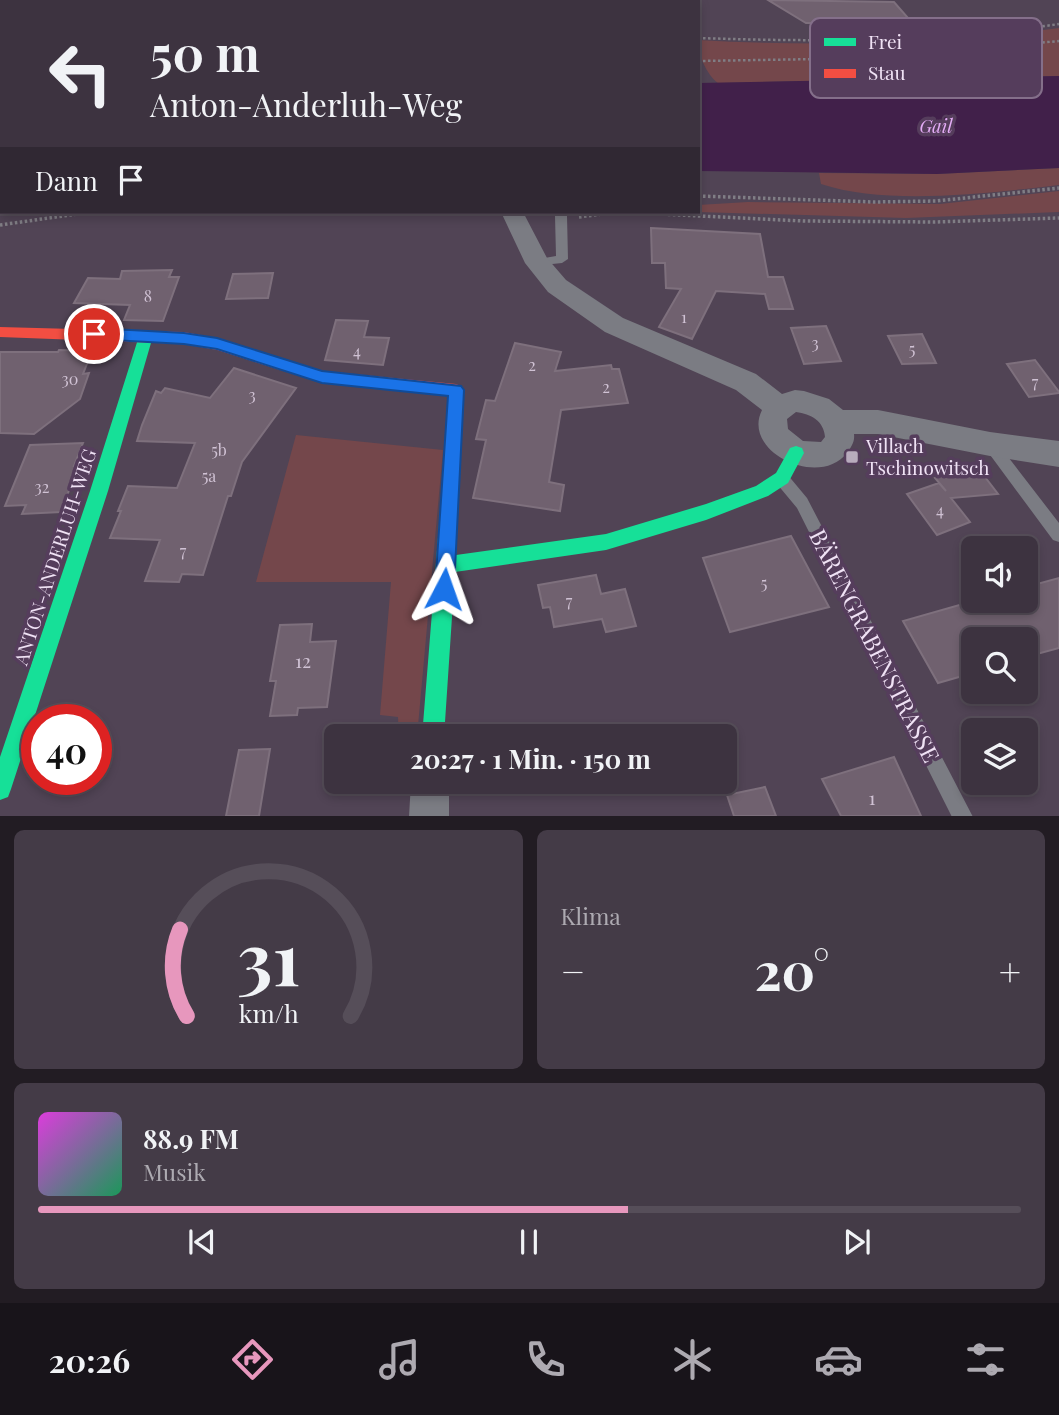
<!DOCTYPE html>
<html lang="de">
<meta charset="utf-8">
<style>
:root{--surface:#3d3340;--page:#443b47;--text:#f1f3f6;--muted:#adaab1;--line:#564e59;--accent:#e797bd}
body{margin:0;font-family:"Playfair Display",serif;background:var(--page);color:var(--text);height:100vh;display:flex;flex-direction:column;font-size:26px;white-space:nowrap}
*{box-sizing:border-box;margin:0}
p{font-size:23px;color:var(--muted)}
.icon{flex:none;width:38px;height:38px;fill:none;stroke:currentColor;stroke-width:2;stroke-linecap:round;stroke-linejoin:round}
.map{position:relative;height:816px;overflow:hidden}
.details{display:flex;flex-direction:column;gap:14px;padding:14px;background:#221c23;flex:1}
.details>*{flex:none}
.hud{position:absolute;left:0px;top:0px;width:700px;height:214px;box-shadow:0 4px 10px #0003,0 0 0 2px var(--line);background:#3d3340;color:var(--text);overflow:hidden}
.tools{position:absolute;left:961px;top:536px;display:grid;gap:14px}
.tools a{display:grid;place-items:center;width:77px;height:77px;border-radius:10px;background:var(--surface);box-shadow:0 4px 10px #0003,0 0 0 2px var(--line);font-size:35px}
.speed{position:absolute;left:21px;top:704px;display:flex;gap:14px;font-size:35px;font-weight:700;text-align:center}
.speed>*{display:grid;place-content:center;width:91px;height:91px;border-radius:50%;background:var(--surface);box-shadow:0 4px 10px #0003,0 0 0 2px var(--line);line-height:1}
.speed .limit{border:10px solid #d22;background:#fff;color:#111}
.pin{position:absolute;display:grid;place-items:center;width:60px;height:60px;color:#fff;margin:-30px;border:4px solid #fff;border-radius:50%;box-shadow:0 2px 7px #0007}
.me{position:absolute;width:77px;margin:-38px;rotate:4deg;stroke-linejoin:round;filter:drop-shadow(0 0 5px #0008)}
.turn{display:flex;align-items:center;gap:24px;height:147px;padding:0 35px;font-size:32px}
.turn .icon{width:91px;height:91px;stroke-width:2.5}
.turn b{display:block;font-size:49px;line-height:60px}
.then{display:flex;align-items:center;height:66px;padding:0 35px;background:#0003;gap:14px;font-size:26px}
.big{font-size:52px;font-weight:700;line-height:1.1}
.details .widget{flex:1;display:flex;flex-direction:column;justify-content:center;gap:10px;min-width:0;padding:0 24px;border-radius:10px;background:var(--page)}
.details .dial{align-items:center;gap:0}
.dial svg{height:182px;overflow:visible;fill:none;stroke:var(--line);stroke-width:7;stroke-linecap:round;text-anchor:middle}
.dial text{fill:var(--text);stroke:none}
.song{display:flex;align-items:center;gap:21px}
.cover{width:84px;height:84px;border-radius:10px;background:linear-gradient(135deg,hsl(300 70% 55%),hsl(150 70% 35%))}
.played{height:7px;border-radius:4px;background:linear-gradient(90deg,var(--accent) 60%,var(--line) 60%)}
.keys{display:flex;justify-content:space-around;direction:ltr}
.heat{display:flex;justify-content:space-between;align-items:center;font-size:38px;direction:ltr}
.details .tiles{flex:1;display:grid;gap:14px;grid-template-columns:1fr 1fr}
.widget:last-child{grid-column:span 2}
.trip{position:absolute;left:324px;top:724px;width:413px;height:70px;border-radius:10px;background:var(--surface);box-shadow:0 4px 10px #0003,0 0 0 2px var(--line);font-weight:700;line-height:70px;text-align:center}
.tabs{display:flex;height:112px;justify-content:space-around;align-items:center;background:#18141a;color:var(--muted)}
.tabs .icon{width:49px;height:49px}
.tabs .on{color:var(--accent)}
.tabs b{font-size:32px;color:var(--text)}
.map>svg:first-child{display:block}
.green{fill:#74474b}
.water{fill:#41204a}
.building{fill:#70616f;stroke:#7e707d;stroke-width:2}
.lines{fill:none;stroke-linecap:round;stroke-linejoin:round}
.path-far1{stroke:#807e85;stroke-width:2.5;stroke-dasharray:2.5 2.5;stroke-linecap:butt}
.path{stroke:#807e85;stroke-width:3.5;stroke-dasharray:2.5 2.5;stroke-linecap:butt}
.lane{fill:#7b7c83;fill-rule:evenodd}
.street{fill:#7b7c83;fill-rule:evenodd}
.fast{fill:#16e098;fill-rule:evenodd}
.jam{fill:#f24e42;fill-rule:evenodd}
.route{fill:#1a73e8;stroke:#114b97;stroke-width:2}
.poi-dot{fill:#b8abbd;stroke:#553d5c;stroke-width:2.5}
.labels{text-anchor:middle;stroke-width:7;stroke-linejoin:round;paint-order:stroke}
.number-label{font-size:16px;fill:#d0c2d4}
.far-water-label{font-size:18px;font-style:italic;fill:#e4acf6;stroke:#553d5c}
.poi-label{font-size:19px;fill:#f0e2f5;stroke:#553d5c;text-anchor:start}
.street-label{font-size:19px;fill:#f0e2f5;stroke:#553d5c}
.near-number-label{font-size:19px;fill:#d0c2d4}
.near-street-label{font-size:23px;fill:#f0e2f5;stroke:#553d5c}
.key{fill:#553d5c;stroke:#846f8a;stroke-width:2}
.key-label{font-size:19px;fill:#f0e2f5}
</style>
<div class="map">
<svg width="1059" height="817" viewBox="0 0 1059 817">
<rect width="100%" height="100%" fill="#514455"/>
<path class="green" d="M1059,28V76L718,83C706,74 698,54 698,40C818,47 940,44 1059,28Z
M1059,168V185C990,193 886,206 821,184L819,173L937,174Z
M1059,191V212L906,218L698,212V205L748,202L940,204Z
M296,435L443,450L417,737H399L398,717L380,715L391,582H256Z"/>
<path class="water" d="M1059,76V168L937,174L698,171V83Z"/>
<path class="building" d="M768,0L894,2L916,27L848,31L825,29L823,23H806Z
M651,228L760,234L768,277H783L793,309H769L765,294L716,291L692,339L659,327L681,289L666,288L665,263H652Z
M172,270L169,277H179L163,321L124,320L130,305L74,303L88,278L120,279L122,271Z
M273,273L268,298L226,299L233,274Z
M336,320L368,321L364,337L389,338L383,365L325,360Z
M826,326L841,361L804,364L791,328Z
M922,334L936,363L902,364L888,336Z
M515,343L561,352L555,371L611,365L612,369H619L628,403L561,410L549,482L564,485L560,511L473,498L486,440L476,439L486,400L495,401Z
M59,350L92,351L83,374L89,373L80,399L34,434L0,433V352H58Z
M1035,360L1059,392V393L1029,397L1007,364Z
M234,368L296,388L242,462L231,496H228L203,575L182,574L179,582L145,581L160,540L110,538L121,511H118L128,486L177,488L195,443L137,441L142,425L156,391L161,393L165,388L210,398Z
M83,443L74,466H78L61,512L22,514L26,505L5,506L30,445Z
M975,464L998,494L951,498L970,522L937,535L907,494L939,483L946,491L935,478Z
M791,536L829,607L730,632L703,558Z
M596,575L601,594L625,589L636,626L606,632L602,619L554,627L550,607L543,608L538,585Z
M1059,578V648L1026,657V639H973V673L938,683L903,621L977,600H1026V587Z
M312,624L310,642L336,641L327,707L298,708L297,715L270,716L276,681H270L280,625Z
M270,749L259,816H226L239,750Z
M894,757L921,816H841L822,779Z
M765,787L776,816H734L727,795Z"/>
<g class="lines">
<path class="path-far1" d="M698,38C819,42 939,42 1059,24
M698,61L879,58L1059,41"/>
<path class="path" d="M698,196L874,202L936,201L1059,188
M618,212L803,221L934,222L1059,218
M579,217L618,212
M0,225L91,212"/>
<path class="lane" d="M50,0H61L63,2H51Z
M225,0H237L239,2H226Z
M0,30H2V36H0Z
M561,212L567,216L568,259L562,263L533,266V260L556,256L555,216Z
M990,438L995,440L1059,523V542L1053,540L985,448L983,444L985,440Z
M782,472L787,474L807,498L973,817H952L797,508L777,484L774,479L777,474Z"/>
<path class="street" d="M310,0H330L331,2H311Z
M501,212H523L547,258L566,280L623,318L756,374L782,394L795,390L804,391L829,399L843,410H878L990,432L1059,441V467L990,456L878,434H854C855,442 851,447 847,453C819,489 741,452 762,410L736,390L605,332L548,292L525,263ZM796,412C811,414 824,421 825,437L821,442L803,441L788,429L787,419Z
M411,782H449V817H409Z"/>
<path class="fast" d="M146,330L153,336L108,491L11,789L8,797L0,800V757L90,491L139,336Z
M453,443L459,445L461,450L456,555L606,534L706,504L756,486L776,473L790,448L796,446L802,448L804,453L788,483L768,496L706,520L606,550L455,572L444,737H422L445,450L447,445Z"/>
<path class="jam" d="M0,327L184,332L217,338L322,371L456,384L461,386L464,390L461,450L459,455L453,457L447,455L445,450L448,395L322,383L217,350L184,344L0,337Z"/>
</g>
<path class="route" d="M94,328L184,333L217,338L322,371L461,386L464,390L454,589L451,596L444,598L438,596L435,589L448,396L322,383L217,349L184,344L94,339L87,334Z"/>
<rect class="poi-dot" x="845" y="450" width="14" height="14" rx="3.5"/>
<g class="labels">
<g class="number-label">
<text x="148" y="302">8</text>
<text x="684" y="323">1</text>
<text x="815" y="349">3</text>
<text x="912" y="355">5</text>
<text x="357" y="357">4</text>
<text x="532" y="371">2</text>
<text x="70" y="385">30</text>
<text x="1035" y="388">7</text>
<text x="606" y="393">2</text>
<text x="252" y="401">3</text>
<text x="219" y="456">5b</text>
<text x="209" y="482">5a</text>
<text x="42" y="493">32</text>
<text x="940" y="516">4</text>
<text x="183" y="557">7</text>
<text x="764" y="589">5</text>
<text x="569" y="607">7</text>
</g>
<g class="far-water-label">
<text x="936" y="133">Gail</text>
</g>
<g class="poi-label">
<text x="866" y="453">Villach<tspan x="866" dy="22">Tschinowitsch</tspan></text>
</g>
<g class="street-label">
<text transform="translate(55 557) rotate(-72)" y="7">ANTON-ANDERLUH-WEG</text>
</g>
<g class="near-number-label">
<text x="303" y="668">12</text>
<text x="872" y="805">1</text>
</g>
<g class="near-street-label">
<text transform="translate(874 646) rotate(63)" y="8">BÄRENGRABENSTRASSE</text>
</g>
</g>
<rect x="810" y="18" width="232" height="80" rx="10" class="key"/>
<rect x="824" y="38" width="32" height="8" fill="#16e098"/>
<rect x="824" y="69" width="32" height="9" fill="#f24e42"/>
<g class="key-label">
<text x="868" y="49">Frei</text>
<text x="868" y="80">Stau</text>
</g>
</svg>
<div class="tools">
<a><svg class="icon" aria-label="sound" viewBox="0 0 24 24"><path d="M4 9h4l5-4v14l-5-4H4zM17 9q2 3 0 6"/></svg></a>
<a><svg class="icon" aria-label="search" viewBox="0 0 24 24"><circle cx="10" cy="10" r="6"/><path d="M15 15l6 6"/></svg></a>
<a><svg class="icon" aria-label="layers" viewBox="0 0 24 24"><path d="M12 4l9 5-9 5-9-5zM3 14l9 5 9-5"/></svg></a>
</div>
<div class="speed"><div class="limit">40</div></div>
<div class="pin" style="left:94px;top:334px;background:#d93025"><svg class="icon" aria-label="arrive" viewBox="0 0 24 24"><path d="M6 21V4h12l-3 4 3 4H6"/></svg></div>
<svg class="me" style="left:444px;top:589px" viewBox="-20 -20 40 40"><path d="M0-17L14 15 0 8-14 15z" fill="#1a73e8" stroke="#fff" stroke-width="4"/></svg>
<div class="trip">20:27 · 1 Min. · 150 m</div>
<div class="hud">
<div class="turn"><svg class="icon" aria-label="left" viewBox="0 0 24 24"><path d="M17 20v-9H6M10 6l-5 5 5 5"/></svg><div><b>50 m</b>Anton-Anderluh-Weg</div></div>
<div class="then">Dann<svg class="icon" aria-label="arrive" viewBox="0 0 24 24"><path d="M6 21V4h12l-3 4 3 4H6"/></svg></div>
</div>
</div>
<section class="details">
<div class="tiles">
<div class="widget dial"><svg viewBox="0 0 100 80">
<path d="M14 69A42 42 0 1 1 86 69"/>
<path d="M14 69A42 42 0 0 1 11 31" stroke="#e797bd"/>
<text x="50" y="56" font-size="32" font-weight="700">31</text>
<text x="50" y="72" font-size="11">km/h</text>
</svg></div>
<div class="widget"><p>Klima</p>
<div class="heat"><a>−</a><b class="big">20°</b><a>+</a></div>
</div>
<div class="widget">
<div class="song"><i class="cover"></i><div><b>88.9 FM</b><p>Musik</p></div></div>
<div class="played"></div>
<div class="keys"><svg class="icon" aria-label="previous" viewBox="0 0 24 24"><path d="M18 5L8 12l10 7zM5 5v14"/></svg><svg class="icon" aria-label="pause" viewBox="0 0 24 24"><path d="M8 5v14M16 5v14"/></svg><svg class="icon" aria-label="next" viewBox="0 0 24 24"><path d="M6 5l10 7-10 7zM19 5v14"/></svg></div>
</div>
</div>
</section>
<nav class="tabs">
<b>20:26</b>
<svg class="icon on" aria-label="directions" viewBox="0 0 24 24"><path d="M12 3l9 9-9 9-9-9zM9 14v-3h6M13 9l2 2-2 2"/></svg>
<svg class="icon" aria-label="music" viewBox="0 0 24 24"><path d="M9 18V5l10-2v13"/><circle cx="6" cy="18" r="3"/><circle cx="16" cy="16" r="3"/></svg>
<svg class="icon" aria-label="phone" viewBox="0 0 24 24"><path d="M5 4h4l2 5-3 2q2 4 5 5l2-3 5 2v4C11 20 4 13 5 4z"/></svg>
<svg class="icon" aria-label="climate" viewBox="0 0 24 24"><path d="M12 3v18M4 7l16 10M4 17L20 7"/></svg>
<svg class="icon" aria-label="car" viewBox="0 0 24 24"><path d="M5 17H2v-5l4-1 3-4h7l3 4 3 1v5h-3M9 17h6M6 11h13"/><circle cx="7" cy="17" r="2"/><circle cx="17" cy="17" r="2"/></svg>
<svg class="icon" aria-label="filters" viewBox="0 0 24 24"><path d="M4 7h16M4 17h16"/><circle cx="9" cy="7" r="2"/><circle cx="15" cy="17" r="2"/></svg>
</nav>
